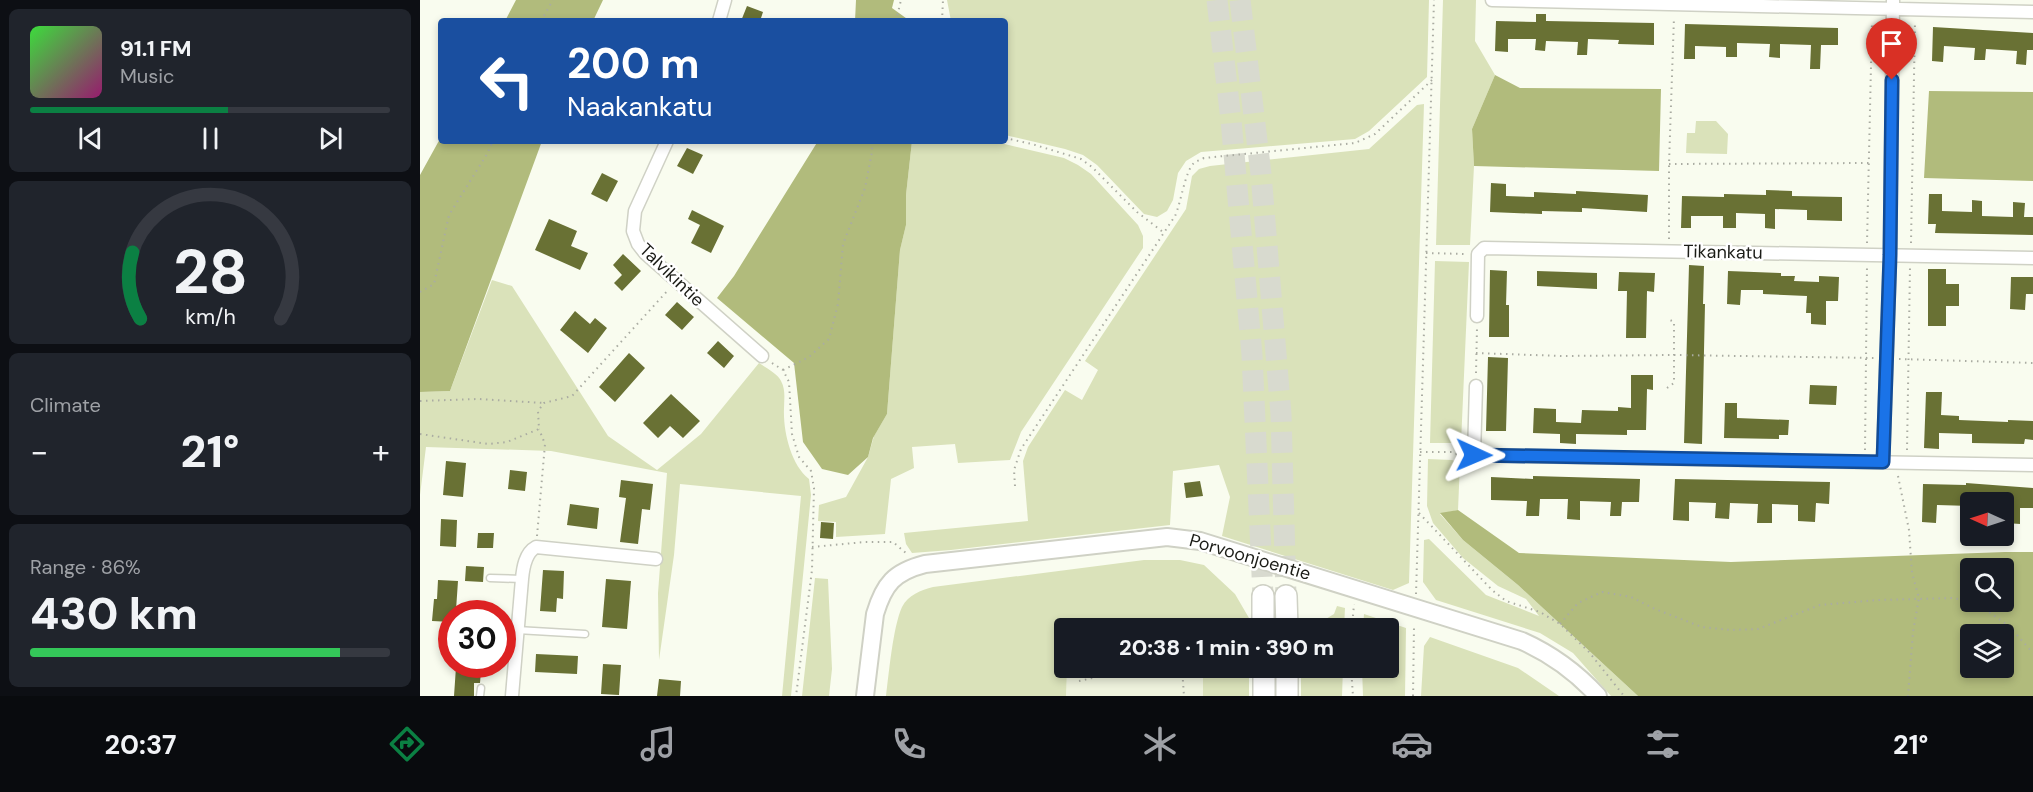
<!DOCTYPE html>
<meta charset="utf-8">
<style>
:root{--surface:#171b24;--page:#20242c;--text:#f1f3f6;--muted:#9ea1a6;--line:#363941;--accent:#0b8043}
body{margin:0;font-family:"DM Sans",sans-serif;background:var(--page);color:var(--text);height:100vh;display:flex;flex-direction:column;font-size:22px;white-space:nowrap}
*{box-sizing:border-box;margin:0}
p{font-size:20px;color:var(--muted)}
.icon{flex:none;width:33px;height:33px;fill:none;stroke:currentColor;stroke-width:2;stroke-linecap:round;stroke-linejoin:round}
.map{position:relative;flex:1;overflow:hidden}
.details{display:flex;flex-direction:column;gap:9px;padding:9px;background:#0d0f14;width:420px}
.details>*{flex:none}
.top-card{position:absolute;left:18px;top:18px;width:570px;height:126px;border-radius:6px;box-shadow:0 3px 9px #0003;background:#1a4fa0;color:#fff;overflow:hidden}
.needle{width:39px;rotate:273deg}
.fabs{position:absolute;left:1540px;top:492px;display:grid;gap:12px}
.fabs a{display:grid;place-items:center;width:54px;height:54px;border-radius:6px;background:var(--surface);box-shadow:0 3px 9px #0003;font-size:30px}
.speed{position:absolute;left:18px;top:600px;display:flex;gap:12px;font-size:30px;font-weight:700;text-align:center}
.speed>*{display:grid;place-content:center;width:78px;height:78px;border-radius:50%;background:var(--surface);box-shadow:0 3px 9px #0003;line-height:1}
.speed .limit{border:9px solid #d22;background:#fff;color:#111}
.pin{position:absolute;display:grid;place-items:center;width:51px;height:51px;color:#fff;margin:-62px -26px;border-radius:50% 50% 50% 0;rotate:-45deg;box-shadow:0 0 6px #0007}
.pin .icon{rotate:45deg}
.me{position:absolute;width:66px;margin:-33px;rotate:91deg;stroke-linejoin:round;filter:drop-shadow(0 0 4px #0008)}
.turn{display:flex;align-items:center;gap:21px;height:126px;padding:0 30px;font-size:27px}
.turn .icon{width:78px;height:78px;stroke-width:2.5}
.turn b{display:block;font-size:42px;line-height:51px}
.big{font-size:45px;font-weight:800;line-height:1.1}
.details .tile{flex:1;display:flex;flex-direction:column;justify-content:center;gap:9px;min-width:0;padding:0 21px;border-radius:9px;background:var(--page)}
.details .dial{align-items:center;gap:0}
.dial svg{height:156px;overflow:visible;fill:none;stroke:var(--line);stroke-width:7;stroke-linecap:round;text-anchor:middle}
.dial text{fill:var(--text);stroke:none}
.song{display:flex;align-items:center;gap:18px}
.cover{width:72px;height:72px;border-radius:9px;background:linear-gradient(135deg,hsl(120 70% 55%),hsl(320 70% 35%))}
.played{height:6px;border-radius:3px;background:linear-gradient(90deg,var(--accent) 55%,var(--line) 55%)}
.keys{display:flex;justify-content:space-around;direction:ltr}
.heat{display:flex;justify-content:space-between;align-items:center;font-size:33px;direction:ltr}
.charge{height:9px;border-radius:4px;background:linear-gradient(90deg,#34c759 86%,var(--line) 0)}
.trip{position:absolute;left:634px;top:618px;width:345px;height:60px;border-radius:6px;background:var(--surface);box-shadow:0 3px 9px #0003;font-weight:800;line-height:60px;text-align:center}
.tab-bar{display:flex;height:96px;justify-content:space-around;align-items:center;background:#090b0e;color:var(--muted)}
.tab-bar .icon{width:42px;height:42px}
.tab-bar .current{color:var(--accent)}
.tab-bar b{font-size:27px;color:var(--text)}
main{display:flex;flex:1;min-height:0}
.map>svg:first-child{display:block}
.built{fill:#eef2dd}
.green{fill:#dae2ba}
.forest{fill:#b1bb7c;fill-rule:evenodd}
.building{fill:#697134}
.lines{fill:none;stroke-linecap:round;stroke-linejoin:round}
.highway-tunnel{stroke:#d8dacf;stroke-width:21;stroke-dasharray:21 10;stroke-linecap:butt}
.lane-casing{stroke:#cfd1c5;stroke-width:9}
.street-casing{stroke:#cfd1c5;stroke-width:15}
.secondary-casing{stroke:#cfd1c5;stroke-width:20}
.highway-casing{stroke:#cfd1c5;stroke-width:24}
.path{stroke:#aaaca2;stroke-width:2;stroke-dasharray:1.5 4.5;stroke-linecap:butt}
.lane{stroke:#fff;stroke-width:6}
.street{stroke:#fff;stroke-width:12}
.secondary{stroke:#fff;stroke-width:16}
.highway{stroke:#fff;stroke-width:21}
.route-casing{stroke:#114b97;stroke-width:15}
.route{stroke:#1a73e8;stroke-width:10}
.labels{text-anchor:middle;stroke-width:5;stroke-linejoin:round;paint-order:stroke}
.street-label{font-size:18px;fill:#1b1c17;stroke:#fff}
</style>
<main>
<section class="details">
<div class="tile">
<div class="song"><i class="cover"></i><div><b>91.1 FM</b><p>Music</p></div></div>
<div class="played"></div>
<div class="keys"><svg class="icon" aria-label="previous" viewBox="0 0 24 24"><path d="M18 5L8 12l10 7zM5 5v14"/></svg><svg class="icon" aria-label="pause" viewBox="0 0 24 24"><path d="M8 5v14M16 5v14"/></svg><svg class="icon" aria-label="next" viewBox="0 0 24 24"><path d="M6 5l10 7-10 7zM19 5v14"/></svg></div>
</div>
<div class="tile dial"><svg viewBox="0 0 100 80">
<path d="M14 69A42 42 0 1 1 86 69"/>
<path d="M14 69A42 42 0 0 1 10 35" stroke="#0b8043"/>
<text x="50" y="56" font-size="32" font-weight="700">28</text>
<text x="50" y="72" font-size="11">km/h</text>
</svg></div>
<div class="tile"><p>Climate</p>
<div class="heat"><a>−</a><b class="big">21°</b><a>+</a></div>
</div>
<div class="tile"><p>Range · 86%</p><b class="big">430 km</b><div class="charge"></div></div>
</section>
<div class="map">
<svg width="1613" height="696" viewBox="0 0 1613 696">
<rect width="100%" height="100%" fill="#f9fcef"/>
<path class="built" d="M669,668H783V696H646L647,671Z"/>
<path class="green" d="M527,0H1009L1007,77L949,131L935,139L781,152L766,161L758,173L753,200L747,211L737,217L724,214L677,165L663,155L645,149L585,135V21H531Z
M1023,0H1056L1055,41L1075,75L1052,129L1054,166L1050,245H1016Z
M1004,104L989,583L973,590L802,536L810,497L799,465L753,471L750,525L531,550L492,553L486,544L484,533L608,521L603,461L608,447L645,390L662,400L678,370L665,361L766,209L772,176L779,169L790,166L949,149L997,105Z
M1276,121H1296L1308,134L1307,154L1266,153L1267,133H1275Z
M492,141H572L644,158L658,165L671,174L718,225L723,236V248L601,432L590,460L538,463L535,444L492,447L494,468L471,479L465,534L416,537V522L398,521L399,505L426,497L448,457L454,436L467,414L480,250L486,225V195Z
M1015,261L1049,262L1041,443H1010Z
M72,280L92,286L188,436L237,470L281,434L339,363C346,368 358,374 361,381C366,390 364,400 364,409C363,431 371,465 389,479L391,495L371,696H362L381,496L260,484L254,555L239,660L238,593L247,473L131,451L6,447L0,495V392L30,391Z
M1008,459L1032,460L1040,463L1038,510L1020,514L1043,540L1098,585L1218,696H1191L1153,653L1120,633L1016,600L1003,582L1004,540L1009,539L1066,595L1119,616L1106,599L1078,586L1043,558L1013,523L1007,506Z
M724,560H760L784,565L815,594L829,618V628H645V668H669L647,671L646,696H466C469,673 473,627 482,607C488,595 501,590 513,587Z
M395,578L408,579L412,669L409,696H382Z
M917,606L925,608L924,628H891L914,614Z
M944,614L986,628L985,696H943L942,668H969V628H943Z
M1010,637L1098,668L1139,696H1001L1004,646Z
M783,668H829V696H783Z
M881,668H923L922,696H881Z"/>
<path class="forest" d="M96,0H183L173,21H85Z
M436,0H474L472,8L490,21H435Z
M1075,75L1100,88L1241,89L1239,171L1054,166L1052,129Z
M1509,91L1613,92V181L1504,178Z
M21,137V141H122L30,391L0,392V175Z
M398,141H492L486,195V225L480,250L467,414L453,438L448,457L428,475L402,469L383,442L374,363L297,298L314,276Z
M1038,510L1099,553L1311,562L1585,552H1613V696H1218L1098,585L1043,540L1020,513ZM1584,568V602H1551V568ZM1584,634V668H1551V634Z"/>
<path class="building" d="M327,6L343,12L340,21H321Z
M1116,14H1126V21L1234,23V45L1198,44L1199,40L1168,39L1167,55H1157L1158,42L1126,41L1125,51L1115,50L1116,39H1088V52L1075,51L1076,21L1116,22Z
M1265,24L1418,28V45H1401L1400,69H1390L1391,45L1360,44V58L1349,57L1350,44L1317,43V57H1306V47L1275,46V59H1264Z
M1513,27L1613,33V50H1607L1606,65L1596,64L1597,51L1566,49L1565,60H1554L1555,48L1524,46L1523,62L1512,61Z
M267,148L283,155L273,174L257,166Z
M182,173L198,181L187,202L171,194Z
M1071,183L1086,184V196L1114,197V192L1156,194V191L1228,195L1227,212L1162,208V212L1122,211V214L1070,212Z
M1346,190L1372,191V196L1422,197V221L1387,220V210L1355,209V229L1345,228V214L1316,213V228H1303V216H1271V228H1261L1262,196L1304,197V194L1346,195Z
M1509,194H1522V211L1552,212V200L1562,201V216L1593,217V202L1605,203L1604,217H1613V235L1515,233L1516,224H1508Z
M272,210L304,226L291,253L271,243L280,225L268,219Z
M129,219L157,231L151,246L168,253L160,270L115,250Z
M203,254L221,271L202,291L194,283L202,275L193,265Z
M1269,265L1284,266L1283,304H1285L1282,444L1264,443Z
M1508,269H1526V284H1539V306H1526V326H1508Z
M1070,270L1087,271L1086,305H1089V337H1069Z
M1117,271L1177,273V289L1117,286Z
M1308,271L1361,273V276H1375L1374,281L1399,282V276L1419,277L1418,301H1406V325L1391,324V313H1386L1387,296L1343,294V290H1321L1320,305L1307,304Z
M1199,272L1235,273L1234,292L1227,291L1226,338H1206L1207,291H1198Z
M1591,277H1613V294H1606L1605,310L1590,309Z
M257,302L274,317L262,330L245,315Z
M155,311L170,324L175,318L187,328L168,353L140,330Z
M298,341L314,356L304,368L287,353Z
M209,353L225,368L195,402L179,387Z
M1068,357L1088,358L1086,431H1066Z
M1211,375H1233V390L1227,389L1226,430H1207V435L1156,434V444L1140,443V434L1113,433L1114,408L1136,409V422L1161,423L1162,410L1198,411V407L1211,408Z
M1390,385L1417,386L1416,405L1389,404Z
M1506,392H1522L1521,415L1539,416V420L1588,422V420L1613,421V440L1605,439L1604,444L1552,443V434L1519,433V449L1504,448Z
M251,394L280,421L263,438L250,426L238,438L223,423Z
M1305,403H1317V418L1369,420L1368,435H1359V439L1304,438Z
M26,461L46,463L43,497L23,495Z
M90,470L107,472L105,491L88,489Z
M1113,476L1220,479L1219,502H1202L1201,516H1190L1191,502L1160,501V520L1147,519L1148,499H1120L1119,516H1106L1107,501L1071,500V477L1113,479Z
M1255,479L1410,482L1409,504L1396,503L1395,522L1378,521V505L1352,504V523H1337L1338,504L1310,503L1309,519L1295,518L1296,503L1269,502V521L1253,520Z
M201,480L233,484L230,510L222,509L218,544L200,542L206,498L199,497Z
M780,481L783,496L766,498L764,483Z
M1546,483L1613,488V508H1600V524L1586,523L1587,502H1551V506L1517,505L1516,523L1502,522L1503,484L1546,485Z
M150,504L179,508L177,529L147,525Z
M21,519L37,520L36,547L20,546Z
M401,522L414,523L413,539L400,538Z
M58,533H74L73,548H57Z
M46,566L64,567L63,582L45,581Z
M123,570L144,571L143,599L137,598L136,612L120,611Z
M186,579L211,581L207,629L182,627Z
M18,580L38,581L36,610L35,614H32V622L12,621L14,599H17Z
M116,654L158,656L157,674L115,672Z
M183,664L201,665L199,695L181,694Z
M36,667L55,668V670L61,671L60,683H54V696H34Z
M239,679L261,681L260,696H237Z"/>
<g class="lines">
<path class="highway-tunnel" d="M797,0L811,120L832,355L843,596
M820,0L841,174L861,414L866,596"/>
<defs>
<path id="lane" d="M70,578L102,579
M97,630L165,634
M60,696L61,688"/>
<path id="street" d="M1072,0L1613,12
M299,21L305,0
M247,141L215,211L213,231L218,244L225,253L342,356
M1057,316L1058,254L1064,248L1613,258
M1056,386L1054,455L1613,465
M1463,462L1470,255L1473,1
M92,696L102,579C103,568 105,553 116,547L236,559"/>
<path id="secondary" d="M445,696L455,614C464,584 474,572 505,564L747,537L780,541L1102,641C1131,654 1156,672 1178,696"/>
<path id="highway" d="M843,596V628
M866,596L867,628
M844,668V696
M867,668V696"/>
</defs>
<use href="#lane" class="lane-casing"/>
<use href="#street" class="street-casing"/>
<use href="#secondary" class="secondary-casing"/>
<use href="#highway" class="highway-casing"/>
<path class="path" d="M121,21L133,0
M476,21L481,0
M522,21L523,0
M585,138L612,144L661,159L672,167L717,212L743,232
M1249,164L1449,163
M1249,239V164L1254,17
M1447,243L1452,21
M1491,243L1495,21
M1006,253L1046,254
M0,292L14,284L29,215L67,154L73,141
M1056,353L1142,356L1254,355L1455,358
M1479,359L1613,363
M352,363L363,370L369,382L372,434L379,457L391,471L394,488L392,570L376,696
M363,370L389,357L409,339L418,304L423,244L445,188L452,152V141
M1056,373L1057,328
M1247,388L1254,383V322L1248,319
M0,401L58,399L124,403
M0,434L68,444L87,442L119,429L118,411L124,403L152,396L249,289
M1445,450L1447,266
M1487,450L1490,267
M1000,452H1033L1041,456
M1478,476L1489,530L1492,573L1499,598L1493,632L1488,696
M595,486L594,470L601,449L755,216C761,203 765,171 774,163C777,161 780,160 784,158L935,143L955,134L1013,79
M999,513L1072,590L1086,601L1120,612L1140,624L1169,652L1204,696
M117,536L125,444L119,429
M392,547L445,542H473L487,554
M996,594L1014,0
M1140,624L1158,603L1182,592L1211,597L1235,609L1282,627L1310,630L1338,629L1400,605L1458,600L1534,598L1559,605L1589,626L1613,653
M932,628L934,604
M762,668L764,696
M931,668L933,696
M659,681L717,668
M993,696L994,627"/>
<use href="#lane" class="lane"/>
<use href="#street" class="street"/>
<use href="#secondary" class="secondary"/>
<use href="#highway" class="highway"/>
</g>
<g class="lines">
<defs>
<path id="route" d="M1054,455L1463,462L1470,255L1472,80"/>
</defs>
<use href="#route" class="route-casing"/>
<use href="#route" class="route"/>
</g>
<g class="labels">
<g class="street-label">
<text transform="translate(1303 252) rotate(1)" y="6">Tikankatu</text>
<text transform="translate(252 275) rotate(44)" y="6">Talvikintie</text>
<text transform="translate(830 557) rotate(16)" y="6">Porvoonjoentie</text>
</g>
</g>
</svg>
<div class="fabs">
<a><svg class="needle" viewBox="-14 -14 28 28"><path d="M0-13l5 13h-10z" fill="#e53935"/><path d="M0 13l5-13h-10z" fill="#9ea1a6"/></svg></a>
<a><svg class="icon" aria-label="search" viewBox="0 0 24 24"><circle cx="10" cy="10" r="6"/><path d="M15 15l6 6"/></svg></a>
<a><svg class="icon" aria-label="layers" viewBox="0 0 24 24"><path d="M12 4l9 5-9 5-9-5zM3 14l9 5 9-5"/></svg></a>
</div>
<div class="speed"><div class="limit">30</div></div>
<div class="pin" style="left:1472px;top:80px;background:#d93025"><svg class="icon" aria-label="arrive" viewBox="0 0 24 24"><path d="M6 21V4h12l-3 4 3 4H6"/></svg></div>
<svg class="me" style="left:1054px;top:455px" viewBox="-20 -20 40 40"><path d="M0-17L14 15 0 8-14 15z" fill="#1a73e8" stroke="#fff" stroke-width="4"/></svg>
<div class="trip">20:38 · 1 min · 390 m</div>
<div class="top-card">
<div class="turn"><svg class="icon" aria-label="left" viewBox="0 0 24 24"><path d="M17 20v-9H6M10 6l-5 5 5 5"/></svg><div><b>200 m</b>Naakankatu</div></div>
</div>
</div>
</main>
<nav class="tab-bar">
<b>20:37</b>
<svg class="icon current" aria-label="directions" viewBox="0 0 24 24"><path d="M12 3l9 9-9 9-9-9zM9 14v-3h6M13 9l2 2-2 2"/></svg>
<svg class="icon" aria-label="music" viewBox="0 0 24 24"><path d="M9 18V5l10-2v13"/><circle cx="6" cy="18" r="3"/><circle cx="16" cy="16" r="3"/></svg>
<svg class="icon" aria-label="phone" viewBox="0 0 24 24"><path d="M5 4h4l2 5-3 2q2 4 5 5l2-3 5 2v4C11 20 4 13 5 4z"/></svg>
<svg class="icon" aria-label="climate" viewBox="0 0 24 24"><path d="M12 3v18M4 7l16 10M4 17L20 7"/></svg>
<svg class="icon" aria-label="car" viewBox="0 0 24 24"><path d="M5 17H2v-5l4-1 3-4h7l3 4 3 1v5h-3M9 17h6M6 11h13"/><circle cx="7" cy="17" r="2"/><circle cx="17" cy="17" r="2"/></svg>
<svg class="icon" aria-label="filters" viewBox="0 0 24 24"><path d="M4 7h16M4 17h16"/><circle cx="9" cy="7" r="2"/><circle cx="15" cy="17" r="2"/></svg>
<b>21°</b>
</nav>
